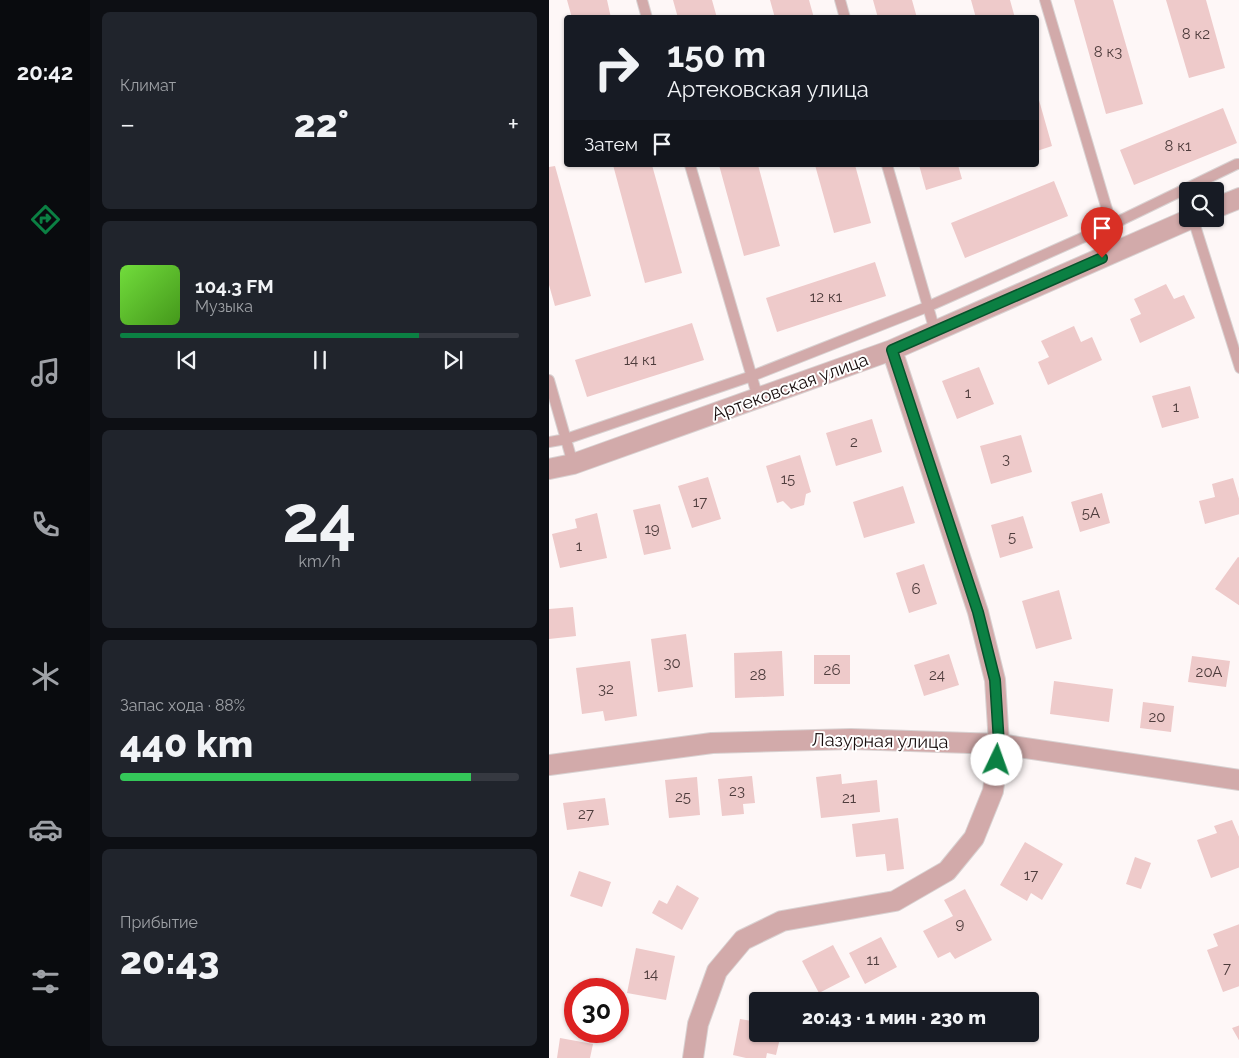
<!DOCTYPE html>
<html lang="ru">
<meta charset="utf-8">
<style>
:root{--surface:#171b24;--page:#20242c;--text:#f1f3f6;--muted:#9ea1a6;--line:#363941;--accent:#0b8043}
body{margin:0;font-family:Raleway,sans-serif;background:var(--page);color:var(--text);height:100vh;display:flex;flex-direction:column;font-size:19px;white-space:nowrap}
*{box-sizing:border-box;margin:0}
p{font-size:16px;color:var(--muted)}
.icon{flex:none;width:28px;height:28px;fill:none;stroke:currentColor;stroke-width:2;stroke-linecap:round;stroke-linejoin:round}
.map{position:relative;flex:1;overflow:hidden}
.panel{display:flex;flex-direction:column;gap:12px;padding:12px;background:#0d0f14;width:459px}
.panel>*{flex:none}
.top-card{position:absolute;left:15px;top:15px;width:475px;height:152px;border-radius:5px;box-shadow:0 1px 4px #0004;background:#171b24;color:var(--text);overflow:hidden}
.tools{position:absolute;left:630px;top:182px;display:grid;gap:10px}
.tools a{display:grid;place-items:center;width:45px;height:45px;border-radius:5px;background:var(--surface);box-shadow:0 1px 4px #0004;font-size:25px}
.speed{position:absolute;left:15px;top:978px;display:flex;gap:10px;font-size:25px;font-weight:700;text-align:center}
.speed>*{display:grid;place-content:center;width:65px;height:65px;border-radius:50%;background:var(--surface);box-shadow:0 1px 4px #0004;line-height:1}
.speed .limit{border:8px solid #d22;background:#fff;color:#111}
.pin{position:absolute;display:grid;place-items:center;width:42px;height:42px;color:#fff;margin:-51px -21px;border-radius:50% 50% 50% 0;rotate:-45deg;box-shadow:0 0 5px #0007}
.pin .icon{rotate:45deg}
.me{position:absolute;width:55px;margin:-28px;rotate:3deg;stroke-linejoin:round;filter:drop-shadow(0 0 4px #0008)}
.turn{display:flex;align-items:center;gap:18px;height:105px;padding:0 20px;font-size:22px}
.turn .icon{width:65px;height:65px;stroke-width:2.5}
.turn b{display:block;font-size:35px;line-height:42px}
.then{display:flex;align-items:center;height:48px;padding:0 20px;background:#0003;gap:10px;font-size:19px}
.big{font-size:38px;font-weight:800;line-height:1.1}
.panel .widget{flex:1;display:flex;flex-direction:column;justify-content:center;gap:8px;min-width:0;padding:0 18px;border-radius:8px;background:var(--page)}
.panel .dial{align-items:center;gap:0}
.dial b{font-size:65px;line-height:1}
.song{display:flex;align-items:center;gap:15px}
.cover{width:60px;height:60px;border-radius:8px;background:linear-gradient(135deg,hsl(100 70% 55%),hsl(100 70% 35%))}
.played{height:5px;border-radius:2px;background:linear-gradient(90deg,var(--accent) 75%,var(--line) 75%)}
.keys{display:flex;justify-content:space-around;direction:ltr}
.heat{display:flex;justify-content:space-between;align-items:center;font-size:28px;direction:ltr}
.charge{height:8px;border-radius:4px;background:linear-gradient(90deg,#34c759 88%,var(--line) 0)}
.trip{position:absolute;left:200px;top:992px;width:290px;height:50px;border-radius:5px;background:var(--surface);box-shadow:0 1px 4px #0004;font-weight:800;line-height:50px;text-align:center}
main{display:flex;flex:1;min-height:0}
.menu{display:flex;flex-direction:column;width:90px;justify-content:space-around;align-items:center;background:#090b0e;color:var(--muted)}
.menu .icon{width:35px;height:35px}
.menu .on{color:var(--accent)}
.menu b{font-size:22px;color:var(--text)}
.map>svg:first-child{display:block}
.building{fill:#eecaca}
.lines{fill:none;stroke-linecap:round;stroke-linejoin:round}
.service-casing{stroke:#d9d2d2;stroke-width:12}
.minor-casing{stroke:#d9d2d2;stroke-width:22}
.service{stroke:#d2aaaa;stroke-width:10}
.minor{stroke:#d2aaaa;stroke-width:20}
.route-casing{stroke:#07532c;stroke-width:12}
.route{stroke:#0b8043;stroke-width:9}
.labels{text-anchor:middle;stroke-width:4;stroke-linejoin:round;paint-order:stroke}
.number-label{font-size:15px;fill:#4e3c3c}
.street-label{font-size:18px;fill:#180d0d;stroke:#fff}
</style>
<main>
<nav class="menu">
<b>20:42</b>
<svg class="icon on" aria-label="directions" viewBox="0 0 24 24"><path d="M12 3l9 9-9 9-9-9zM9 14v-3h6M13 9l2 2-2 2"/></svg>
<svg class="icon" aria-label="music" viewBox="0 0 24 24"><path d="M9 18V5l10-2v13"/><circle cx="6" cy="18" r="3"/><circle cx="16" cy="16" r="3"/></svg>
<svg class="icon" aria-label="phone" viewBox="0 0 24 24"><path d="M5 4h4l2 5-3 2q2 4 5 5l2-3 5 2v4C11 20 4 13 5 4z"/></svg>
<svg class="icon" aria-label="climate" viewBox="0 0 24 24"><path d="M12 3v18M4 7l16 10M4 17L20 7"/></svg>
<svg class="icon" aria-label="car" viewBox="0 0 24 24"><path d="M5 17H2v-5l4-1 3-4h7l3 4 3 1v5h-3M9 17h6M6 11h13"/><circle cx="7" cy="17" r="2"/><circle cx="17" cy="17" r="2"/></svg>
<svg class="icon" aria-label="filters" viewBox="0 0 24 24"><path d="M4 7h16M4 17h16"/><circle cx="9" cy="7" r="2"/><circle cx="15" cy="17" r="2"/></svg>
</nav>
<section class="panel">
<div class="widget"><p>Климат</p>
<div class="heat"><a>−</a><b class="big">22°</b><a>+</a></div>
</div>
<div class="widget">
<div class="song"><i class="cover"></i><div><b>104.3 FM</b><p>Музыка</p></div></div>
<div class="played"></div>
<div class="keys"><svg class="icon" aria-label="previous" viewBox="0 0 24 24"><path d="M18 5L8 12l10 7zM5 5v14"/></svg><svg class="icon" aria-label="pause" viewBox="0 0 24 24"><path d="M8 5v14M16 5v14"/></svg><svg class="icon" aria-label="next" viewBox="0 0 24 24"><path d="M6 5l10 7-10 7zM19 5v14"/></svg></div>
</div>
<div class="widget dial"><b>24</b><p>km/h</p></div>
<div class="widget"><p>Запас хода · 88%</p><b class="big">440 km</b><div class="charge"></div></div>
<div class="widget"><p>Прибытие</p><b class="big">20:43</b></div>
</section>
<div class="map">
<svg width="691" height="1058" viewBox="0 0 691 1058">
<rect width="100%" height="100%" fill="#fef7f7"/>
<path class="building" d="M18,0H58L62,18H23Z
M124,0H163L168,18H129Z
M221,0H260L265,18H226Z
M324,0H363L368,18H329Z
M422,0H461L466,18H427Z
M525,0H564L594,104L557,114Z
M617,0H657L676,68L640,78Z
M488,93L503,146L488,151Z
M674,108L688,143L585,185L571,150Z
M64,165H103L133,273L96,283Z
M170,165H209L231,246L195,256Z
M266,165H306L322,223L285,233Z
M370,165H409L413,179L377,190Z
M6,166L42,296L6,306L0,285V167Z
M505,181L519,216L416,258L402,223Z
M326,262L337,296L228,332L217,298Z
M617,284L625,299L635,295L646,318L591,343L581,319L592,314L585,299Z
M143,323L155,360L38,397L26,360Z
M525,326L532,342L543,337L553,360L499,385L489,362L500,357L492,341Z
M430,367L445,404L408,419L393,381Z
M641,386L650,418L613,428L603,396Z
M323,419L333,452L287,466L277,433Z
M472,435L483,472L442,484L431,446Z
M251,455L262,492L257,494L255,505L242,509L234,501L228,503L217,466Z
M159,477L172,519L143,528L129,486Z
M684,478L691,502V514L656,524L650,501L666,497L663,484Z
M354,486L366,523L315,538L304,502Z
M553,493L561,523L531,532L522,502Z
M111,504L122,549L95,555L84,510Z
M48,513L58,558L11,568L3,534L28,528L26,519Z
M474,516L484,548L451,558L442,525Z
M689,557L691,558V606L666,589Z
M375,564L388,604L360,613L347,573Z
M510,590L523,639L487,649L473,601Z
M24,607L27,636L0,639V609Z
M137,634L144,687L109,692L102,639Z
M233,651L235,696L186,698L185,653Z
M400,654L410,685L375,696L365,665Z
M265,655H301V684H265Z
M643,656L681,661L677,687L639,682Z
M81,661L88,716L56,721L54,711L33,714L27,668Z
M505,681L564,689L560,722L501,714Z
M594,702L625,706L622,732L591,728Z
M292,774L293,784L328,780L331,812L272,818L267,777Z
M203,776L206,803L194,804L195,814L173,816L169,779Z
M148,777L151,815L120,818L116,780Z
M56,798L60,825L18,830L14,803Z
M349,818L355,869L338,871L336,854L307,857L303,824Z
M683,820L691,839V867L662,878L648,840L668,833L665,826Z
M476,842L514,864L493,900L482,893L478,901L451,885Z
M586,857L602,863L592,889L577,884Z
M30,871L62,882L53,907L21,896Z
M128,885L150,898L133,930L103,913L110,900L118,904Z
M416,889L443,940L406,959L401,952L389,958L374,931L404,916L395,900Z
M691,924V986L674,992L658,950L669,946L664,934Z
M332,937L348,967L316,984L300,953Z
M284,945L301,977L270,993L253,961Z
M87,948L126,956L117,1000L78,993Z
M191,1019L209,1022V1034H232L227,1055L218,1053L217,1058H197L184,1055Z
M691,1025V1042L683,1028Z
M11,1038L44,1044L41,1058H8Z"/>
<g class="lines">
<defs>
<path id="service" d="M93,0L98,18
M291,0L296,18
M496,0L570,250
M141,165L209,398
M338,165L386,331
M644,219L691,368
M0,380L24,464
M0,442L17,439L203,376L378,307L562,225L688,164H691"/>
<path id="minor" d="M666,208L691,198
M0,469L24,464L343,350L641,219
M0,765L163,743L302,739L450,744L691,780
M144,1058L149,1024L168,971L194,940L233,921L346,901L398,871L425,838L444,791L450,744L446,680L429,612L343,350"/>
</defs>
<use href="#service" class="service-casing"/>
<use href="#minor" class="minor-casing"/>
<use href="#service" class="service"/>
<use href="#minor" class="minor"/>
</g>
<g class="lines">
<defs>
<path id="route" d="M448,760L450,744L446,680L429,612L343,350L553,258"/>
</defs>
<use href="#route" class="route-casing"/>
<use href="#route" class="route"/>
</g>
<g class="labels">
<g class="number-label">
<text x="647" y="39">8 к2</text>
<text x="559" y="57">8 к3</text>
<text x="629" y="151">8 к1</text>
<text x="277" y="302">12 к1</text>
<text x="91" y="365">14 к1</text>
<text x="419" y="398">1</text>
<text x="627" y="412">1</text>
<text x="305" y="447">2</text>
<text x="457" y="464">3</text>
<text x="239" y="484">15</text>
<text x="151" y="507">17</text>
<text x="542" y="518">5А</text>
<text x="103" y="534">19</text>
<text x="463" y="542">5</text>
<text x="30" y="551">1</text>
<text x="367" y="594">6</text>
<text x="123" y="668">30</text>
<text x="283" y="675">26</text>
<text x="660" y="677">20А</text>
<text x="209" y="680">28</text>
<text x="388" y="680">24</text>
<text x="57" y="694">32</text>
<text x="608" y="722">20</text>
<text x="188" y="796">23</text>
<text x="134" y="802">25</text>
<text x="300" y="803">21</text>
<text x="37" y="819">27</text>
<text x="482" y="880">17</text>
<text x="411" y="929">9</text>
<text x="324" y="965">11</text>
<text x="678" y="973">7</text>
<text x="102" y="979">14</text>
</g>
<g class="street-label">
<text transform="translate(241 387) rotate(-20)" y="6">Артековская улица</text>
<text transform="translate(331 741) rotate(1)" y="6">Лазурная улица</text>
</g>
</g>
</svg>
<div class="tools">
<a><svg class="icon" aria-label="search" viewBox="0 0 24 24"><circle cx="10" cy="10" r="6"/><path d="M15 15l6 6"/></svg></a>
</div>
<div class="speed"><div class="limit">30</div></div>
<div class="pin" style="left:553px;top:258px;background:#d93025"><svg class="icon" aria-label="arrive" viewBox="0 0 24 24"><path d="M6 21V4h12l-3 4 3 4H6"/></svg></div>
<svg class="me" style="left:448px;top:760px" viewBox="-20 -20 40 40"><circle r="19" fill="#fff"/><path d="M0-13L10 11 0 6-10 11z" fill="#0b8043"/></svg>
<div class="trip">20:43 · 1 мин · 230 m</div>
<div class="top-card">
<div class="turn"><svg class="icon" aria-label="right" viewBox="0 0 24 24"><path d="M7 20v-9h11M14 6l5 5-5 5"/></svg><div><b>150 m</b>Артековская улица</div></div>
<div class="then">Затем<svg class="icon" aria-label="arrive" viewBox="0 0 24 24"><path d="M6 21V4h12l-3 4 3 4H6"/></svg></div>
</div>
</div>
</main>
